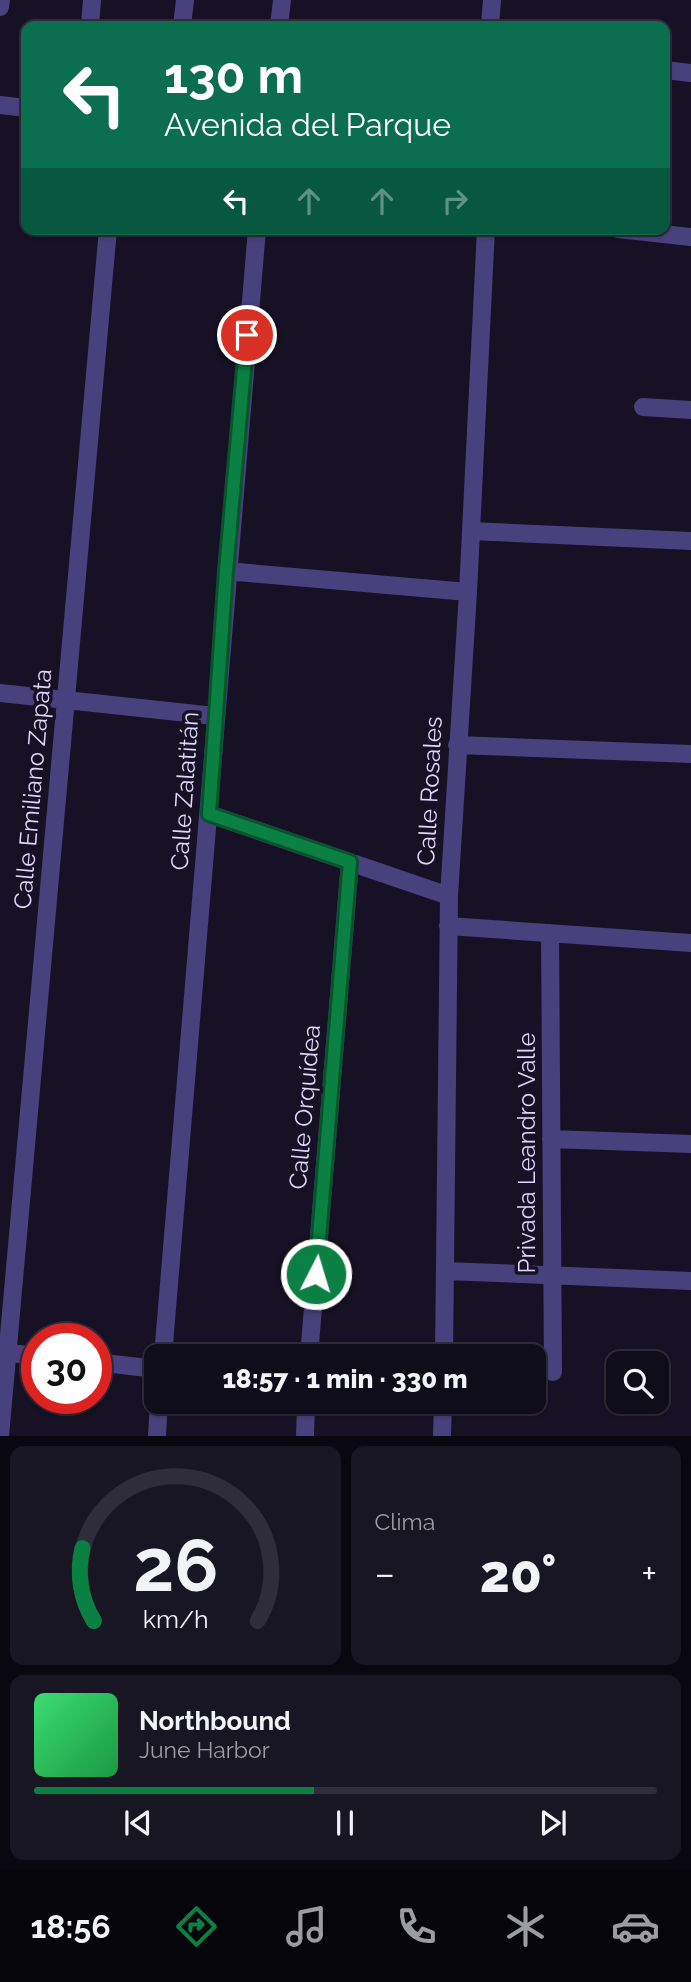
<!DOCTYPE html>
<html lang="es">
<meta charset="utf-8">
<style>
:root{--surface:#100d1b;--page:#191624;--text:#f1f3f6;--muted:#9c9ca3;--line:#302d3a;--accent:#0b8043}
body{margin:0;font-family:Raleway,sans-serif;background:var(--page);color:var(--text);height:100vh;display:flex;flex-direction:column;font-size:26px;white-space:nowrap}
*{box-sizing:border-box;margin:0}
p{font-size:23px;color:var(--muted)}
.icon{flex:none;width:38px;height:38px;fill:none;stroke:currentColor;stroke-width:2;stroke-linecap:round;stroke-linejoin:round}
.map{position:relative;height:1436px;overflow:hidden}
.drawer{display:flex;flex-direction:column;gap:10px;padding:10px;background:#09070f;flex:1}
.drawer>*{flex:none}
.top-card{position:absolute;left:21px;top:21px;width:649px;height:214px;border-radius:14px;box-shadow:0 2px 5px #0004,0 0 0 2px var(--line);background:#0b6e4f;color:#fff;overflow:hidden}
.buttons{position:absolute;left:606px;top:1351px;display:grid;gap:14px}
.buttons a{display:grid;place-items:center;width:63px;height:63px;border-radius:14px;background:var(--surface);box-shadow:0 2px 5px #0004,0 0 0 2px var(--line);font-size:35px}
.speed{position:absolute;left:21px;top:1323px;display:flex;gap:14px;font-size:35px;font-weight:700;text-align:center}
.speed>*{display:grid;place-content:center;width:91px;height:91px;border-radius:50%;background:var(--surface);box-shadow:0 2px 5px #0004,0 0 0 2px var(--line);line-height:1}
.speed .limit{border:10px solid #d22;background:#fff;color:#111}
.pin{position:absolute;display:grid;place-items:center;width:60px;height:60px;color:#fff;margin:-30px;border:4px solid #fff;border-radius:50%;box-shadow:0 2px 7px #0007}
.me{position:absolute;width:77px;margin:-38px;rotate:5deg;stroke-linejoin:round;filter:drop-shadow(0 0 5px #0008)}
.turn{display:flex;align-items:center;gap:24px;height:147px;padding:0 28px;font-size:32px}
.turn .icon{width:91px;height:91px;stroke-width:2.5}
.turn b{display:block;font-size:49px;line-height:60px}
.lanes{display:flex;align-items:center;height:66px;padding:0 28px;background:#0003;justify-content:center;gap:35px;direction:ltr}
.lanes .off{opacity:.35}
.big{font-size:52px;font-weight:800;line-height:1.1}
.drawer .card{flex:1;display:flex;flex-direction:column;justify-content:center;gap:10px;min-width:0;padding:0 24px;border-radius:14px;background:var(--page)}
.drawer .dial{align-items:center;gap:0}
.dial svg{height:182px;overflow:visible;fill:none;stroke:var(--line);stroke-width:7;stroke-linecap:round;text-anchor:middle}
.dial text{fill:var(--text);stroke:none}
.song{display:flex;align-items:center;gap:21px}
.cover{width:84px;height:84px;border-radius:10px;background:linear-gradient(135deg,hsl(140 70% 55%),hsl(140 70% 35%))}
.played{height:7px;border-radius:4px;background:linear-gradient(90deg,var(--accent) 45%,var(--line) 45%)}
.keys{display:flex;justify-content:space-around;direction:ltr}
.heat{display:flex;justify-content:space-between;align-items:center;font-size:38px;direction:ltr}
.drawer .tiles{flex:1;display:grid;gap:10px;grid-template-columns:1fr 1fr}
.card:last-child{grid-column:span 2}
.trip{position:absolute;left:144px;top:1344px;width:402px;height:70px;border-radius:14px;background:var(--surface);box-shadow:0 2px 5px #0004,0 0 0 2px var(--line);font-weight:800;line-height:70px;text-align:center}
.menu{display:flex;height:112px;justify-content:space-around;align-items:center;background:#06050b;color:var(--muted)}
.menu .icon{width:49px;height:49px}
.menu .active{color:var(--accent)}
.menu b{font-size:32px;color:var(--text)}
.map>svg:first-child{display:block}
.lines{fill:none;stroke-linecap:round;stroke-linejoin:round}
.minor{stroke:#49407e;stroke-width:18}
.route-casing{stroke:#07532c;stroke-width:18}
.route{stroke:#0b8043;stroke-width:12}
.labels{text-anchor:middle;stroke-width:7;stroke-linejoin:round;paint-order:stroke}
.street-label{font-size:24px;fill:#dfd7fb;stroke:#161124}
</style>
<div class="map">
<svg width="691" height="1436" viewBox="0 0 691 1436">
<rect width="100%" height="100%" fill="#161124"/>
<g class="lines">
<path class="minor" d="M0,7L1,0
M90,26L92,0
M182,26L185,0
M279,26L282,0
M490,26L492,0
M665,70L691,73
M0,105L26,108
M618,229L691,237
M643,407L691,410
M471,531L691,541
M226,571L468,592
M0,693L215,716
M457,745L691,754
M209,814L449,896
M448,926L691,943
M550,933L553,1372
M551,1139L691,1144
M446,1271L691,1281
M0,1352L37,1356
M163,1356C195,981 223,605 257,229
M309,1356L350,862
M444,1356L449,896L468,592L486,229
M96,1362L156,1369
M0,1436L108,229
M157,1436L159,1402
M305,1436L306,1402
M442,1436L443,1402"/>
</g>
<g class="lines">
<defs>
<path id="route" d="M247,335L226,571L209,814L350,862L316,1274"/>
</defs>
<use href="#route" class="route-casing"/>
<use href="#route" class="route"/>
</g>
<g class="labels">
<g class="street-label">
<text transform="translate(33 789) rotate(-85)" y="8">Calle Emiliano Zapata</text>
<text transform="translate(185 791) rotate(-86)" y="8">Calle Zalatitán</text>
<text transform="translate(430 791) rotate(-87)" y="8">Calle Rosales</text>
<text transform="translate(305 1107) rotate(-85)" y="8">Calle Orquídea</text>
<text transform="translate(527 1153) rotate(-90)" y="8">Privada Leandro Valle</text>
</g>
</g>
</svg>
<div class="buttons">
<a><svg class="icon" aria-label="search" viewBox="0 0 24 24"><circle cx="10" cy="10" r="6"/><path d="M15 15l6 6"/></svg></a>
</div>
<div class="speed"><div class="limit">30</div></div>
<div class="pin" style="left:247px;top:335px;background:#d93025"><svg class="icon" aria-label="arrive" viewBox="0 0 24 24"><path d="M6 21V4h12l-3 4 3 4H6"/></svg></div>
<svg class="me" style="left:316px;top:1274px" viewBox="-20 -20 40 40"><circle r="17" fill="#0b8043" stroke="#fff" stroke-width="3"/><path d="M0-11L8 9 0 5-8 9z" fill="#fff"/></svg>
<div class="trip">18:57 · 1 min · 330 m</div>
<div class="top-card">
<div class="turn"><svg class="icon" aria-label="left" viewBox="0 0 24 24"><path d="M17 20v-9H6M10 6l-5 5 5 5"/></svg><div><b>130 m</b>Avenida del Parque</div></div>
<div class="lanes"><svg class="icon" aria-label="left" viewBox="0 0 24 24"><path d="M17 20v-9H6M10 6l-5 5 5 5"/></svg><svg class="icon off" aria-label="ahead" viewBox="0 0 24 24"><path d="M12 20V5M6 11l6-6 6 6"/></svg><svg class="icon off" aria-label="ahead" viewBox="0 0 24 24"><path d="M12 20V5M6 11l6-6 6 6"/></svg><svg class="icon off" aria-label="right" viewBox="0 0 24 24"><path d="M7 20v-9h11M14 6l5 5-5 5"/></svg></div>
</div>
</div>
<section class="drawer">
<div class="tiles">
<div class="card dial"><svg viewBox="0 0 100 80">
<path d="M14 69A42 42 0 1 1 86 69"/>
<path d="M14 69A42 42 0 0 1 9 37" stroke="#0b8043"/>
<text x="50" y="56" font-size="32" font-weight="700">26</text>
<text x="50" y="72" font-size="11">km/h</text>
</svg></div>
<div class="card"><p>Clima</p>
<div class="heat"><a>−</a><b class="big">20°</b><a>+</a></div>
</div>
<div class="card">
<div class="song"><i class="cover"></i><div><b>Northbound</b><p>June Harbor</p></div></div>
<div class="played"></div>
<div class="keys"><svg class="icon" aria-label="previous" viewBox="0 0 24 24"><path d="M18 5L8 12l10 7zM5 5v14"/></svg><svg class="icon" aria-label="pause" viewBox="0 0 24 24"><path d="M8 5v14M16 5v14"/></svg><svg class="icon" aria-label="next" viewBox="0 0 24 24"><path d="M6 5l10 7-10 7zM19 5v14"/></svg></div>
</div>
</div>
</section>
<nav class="menu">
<b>18:56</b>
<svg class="icon active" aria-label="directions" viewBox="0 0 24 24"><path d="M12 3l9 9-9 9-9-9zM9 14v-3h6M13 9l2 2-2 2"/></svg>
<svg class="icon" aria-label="music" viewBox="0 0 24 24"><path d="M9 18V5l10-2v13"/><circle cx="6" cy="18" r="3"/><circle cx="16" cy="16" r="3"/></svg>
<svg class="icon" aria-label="phone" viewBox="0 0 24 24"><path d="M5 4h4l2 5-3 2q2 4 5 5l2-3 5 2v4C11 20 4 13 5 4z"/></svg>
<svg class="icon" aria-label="climate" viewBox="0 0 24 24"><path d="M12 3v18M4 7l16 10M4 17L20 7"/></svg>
<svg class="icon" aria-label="car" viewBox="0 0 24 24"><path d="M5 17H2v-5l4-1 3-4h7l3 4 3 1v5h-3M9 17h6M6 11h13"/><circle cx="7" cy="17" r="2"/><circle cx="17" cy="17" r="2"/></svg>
</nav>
